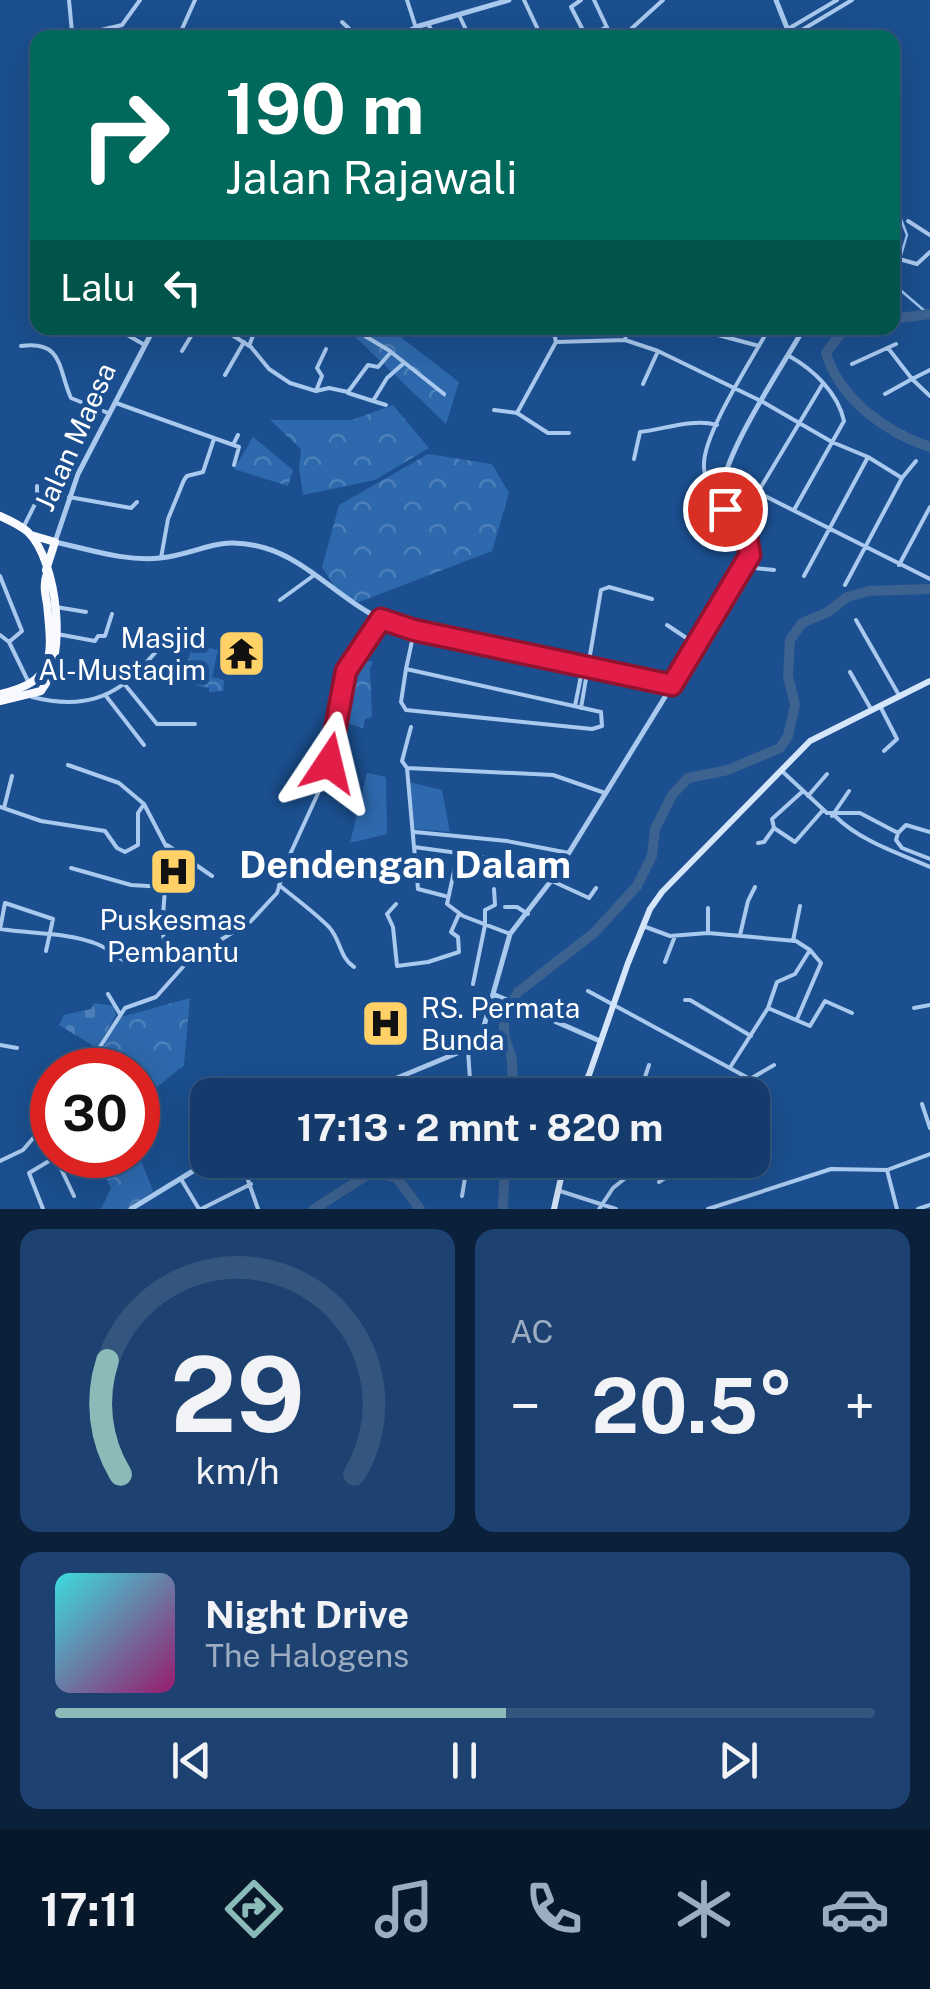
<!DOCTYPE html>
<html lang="id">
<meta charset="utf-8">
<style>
:root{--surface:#143b6b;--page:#1d4271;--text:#f1f3f6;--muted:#9dadc1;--line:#33557e;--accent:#8bbbb9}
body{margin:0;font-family:"Public Sans",sans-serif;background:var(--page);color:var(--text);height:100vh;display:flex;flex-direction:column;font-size:38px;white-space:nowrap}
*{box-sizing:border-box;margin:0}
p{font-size:32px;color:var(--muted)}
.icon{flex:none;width:55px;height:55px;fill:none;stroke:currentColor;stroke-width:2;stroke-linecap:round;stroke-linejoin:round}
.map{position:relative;height:1209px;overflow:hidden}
.details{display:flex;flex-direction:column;gap:20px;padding:20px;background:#0b203b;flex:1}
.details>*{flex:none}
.guide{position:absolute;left:30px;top:30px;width:870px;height:305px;border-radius:20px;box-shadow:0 10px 40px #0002,0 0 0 2px var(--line);background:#00695c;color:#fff;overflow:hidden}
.speed{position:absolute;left:30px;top:1048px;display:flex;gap:20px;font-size:50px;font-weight:700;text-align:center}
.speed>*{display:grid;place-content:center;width:130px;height:130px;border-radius:50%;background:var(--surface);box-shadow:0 10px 40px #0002,0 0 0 2px var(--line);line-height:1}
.speed .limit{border:15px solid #d22;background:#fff;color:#111}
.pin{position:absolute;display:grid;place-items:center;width:85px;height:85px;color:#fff;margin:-42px;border:5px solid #fff;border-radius:50%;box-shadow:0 2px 10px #0007}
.me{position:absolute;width:110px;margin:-55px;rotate:10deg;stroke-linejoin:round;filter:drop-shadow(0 0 8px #0008)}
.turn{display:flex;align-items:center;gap:35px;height:210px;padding:0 30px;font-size:45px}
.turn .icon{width:130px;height:130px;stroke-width:2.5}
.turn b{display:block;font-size:70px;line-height:85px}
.then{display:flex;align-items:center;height:95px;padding:0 30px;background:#0003;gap:20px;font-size:38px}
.big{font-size:75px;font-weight:700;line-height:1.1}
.details .tile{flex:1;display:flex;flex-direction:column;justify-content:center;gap:15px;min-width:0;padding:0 35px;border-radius:20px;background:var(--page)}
.details .dial{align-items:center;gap:0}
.dial svg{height:260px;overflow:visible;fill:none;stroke:var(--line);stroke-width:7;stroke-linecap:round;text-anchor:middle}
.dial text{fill:var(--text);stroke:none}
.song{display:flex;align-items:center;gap:30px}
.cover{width:120px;height:120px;border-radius:15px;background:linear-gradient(135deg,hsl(180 70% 55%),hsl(320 70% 35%))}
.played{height:10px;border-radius:5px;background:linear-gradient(90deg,var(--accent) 55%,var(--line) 55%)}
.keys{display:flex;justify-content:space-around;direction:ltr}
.heat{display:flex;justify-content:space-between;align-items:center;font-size:55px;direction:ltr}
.details .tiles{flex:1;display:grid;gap:20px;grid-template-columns:1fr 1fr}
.tile:last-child{grid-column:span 2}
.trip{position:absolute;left:190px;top:1078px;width:580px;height:100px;border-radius:20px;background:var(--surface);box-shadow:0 10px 40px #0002,0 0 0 2px var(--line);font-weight:700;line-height:100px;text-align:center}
.dock{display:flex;height:160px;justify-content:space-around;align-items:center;background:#08182b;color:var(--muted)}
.dock .icon{width:70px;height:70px}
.dock .active{color:var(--accent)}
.dock b{font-size:45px;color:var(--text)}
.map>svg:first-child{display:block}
.grass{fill:#2e69ad}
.forest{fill:url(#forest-crowns)}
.cemetery{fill:url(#cemetery-stones)}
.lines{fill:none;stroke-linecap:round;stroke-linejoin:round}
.stream{stroke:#9cc4f0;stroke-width:2.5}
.river{stroke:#3c6290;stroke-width:10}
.minor{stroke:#a9c9ee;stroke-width:4}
.tertiary{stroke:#a9c9ee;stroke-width:5}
.secondary{stroke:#d6e6fa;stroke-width:6}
.trunk{stroke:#f8faff;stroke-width:8}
.route-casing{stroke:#92132f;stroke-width:25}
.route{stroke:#e11d48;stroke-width:18}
.labels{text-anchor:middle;stroke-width:10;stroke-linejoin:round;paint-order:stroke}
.street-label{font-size:28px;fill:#fff;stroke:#1b4f8f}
.poi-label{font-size:28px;fill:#fff;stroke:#1b4f8f;text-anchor:end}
.district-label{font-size:38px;font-weight:bold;fill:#fff;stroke:#1b4f8f}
</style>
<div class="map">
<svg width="930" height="1209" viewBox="0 0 930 1209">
<defs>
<pattern id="forest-crowns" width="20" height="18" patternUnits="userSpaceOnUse" patternTransform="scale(2.5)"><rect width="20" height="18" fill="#2e69ad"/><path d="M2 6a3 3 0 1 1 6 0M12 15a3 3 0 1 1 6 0" fill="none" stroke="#4d80b9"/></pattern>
<pattern id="cemetery-stones" width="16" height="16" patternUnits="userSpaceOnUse" patternTransform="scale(2.5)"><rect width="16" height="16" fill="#2e69ad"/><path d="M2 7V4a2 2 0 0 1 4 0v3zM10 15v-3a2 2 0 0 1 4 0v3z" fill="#4d80b9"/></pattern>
</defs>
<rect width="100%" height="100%" fill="#1b4f8f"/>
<path class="grass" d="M367,773L386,777L387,834L350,843Z
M409,782L442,790L450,832L415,829Z"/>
<path class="forest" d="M389,328L459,382L446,424L347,329Z
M393,405L429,448L375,480L303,495L299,468L301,449L270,420H352Z
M253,437L293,470L288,486L234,469Z
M428,454L492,464L509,493L492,551L359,602L341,597L322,567L339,505Z
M193,644L218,650L212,677L224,680L223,691L209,692V688L181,682Z
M355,657L373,662L370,668L372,717L365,719L363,728L338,720L347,672Z
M190,998L184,1065L138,1103V1070H86L121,1017Z
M138,1153L153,1191L128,1209H101L111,1188L105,1175L100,1177L92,1155Z"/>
<path class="cemetery" d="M94,1003L114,1006L116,1015L97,1048L59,1025L64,1015L91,1009Z"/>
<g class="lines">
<path class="stream" d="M892,196L907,235L895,275L898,288L927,313"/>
<path class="river" d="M892,319L930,314
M845,328L826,353C840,399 885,432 930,447
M513,1095L512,1059L504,1035V1019L518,992L594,933L637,886L652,856L655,829L672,795L688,778L728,770L780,748L788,736L795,705L788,676L790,640L802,623L828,612L847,597L869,591L930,589
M314,1209L372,1172L397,1178L420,1209
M503,1209L505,1160"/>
<path class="minor" d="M69,0L72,32L76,36L122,25L140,0
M407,0L416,28
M524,0L542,38
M581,0L571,7L587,38
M594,0L612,38
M459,15L470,38
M342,22L359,38
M428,24L436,38
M788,29L837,0
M792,36L852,0
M586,37L607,27
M178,38L195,0
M632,38L631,29L663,0
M892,209V214
M908,221L930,235
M892,257L917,264L930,252
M115,328L143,344
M221,328L251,347L269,369L290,383L316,391L329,388L348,392L368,365L378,367L391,352L444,394
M553,328L556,342
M692,328L759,346
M365,336L390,351
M625,340L627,328
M21,346C64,340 58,370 71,398L108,413
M249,346L256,328
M182,351L196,328
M789,356C813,369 838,393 844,421L794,510
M852,364L896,344
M930,370L912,379L930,396
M225,375L244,342
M643,384L658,351
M316,391L322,376L317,368L326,349
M348,393L373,401L387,378L404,363
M885,394L912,379L888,348
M373,401L386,405
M116,403L239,447L234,465
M494,410L517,413
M569,433H548L517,413L556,342L625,340L658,351L763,402L832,442L868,457L902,478
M233,445L238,435
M634,459L640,432C665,429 693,418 717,425
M725,476L930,579
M758,492L822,385
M69,497L131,508L137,502
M722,498C712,489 703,478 704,464C704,432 753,358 769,328
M23,528L37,500V486
M161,558L168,519L184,480L187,476L203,472L214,439
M899,565L930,507
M745,567L774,570
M0,576L22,631L9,642L0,635
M804,576L868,457
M845,585L902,478L916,461
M280,600L313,576
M56,607L86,612
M856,620L900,697
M667,625L697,645
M57,634L95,641L98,636H105L112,614
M9,642L28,681
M146,664L155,673
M406,669L601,712L602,726L592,729L406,710L401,702Z
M406,669L412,641
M850,672L871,709
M126,686L157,724H195
M106,696L144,745
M32,697C80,709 114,700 146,663C156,652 166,638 180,630
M575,706L583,666
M880,706L897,739L884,751
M581,708L601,590L609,587L652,599
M68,765L119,783L144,804
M407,768L402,761L411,727
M783,772L827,813H860L898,833L896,840L902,848L930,859
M803,791L772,819L774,828L795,842L823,810
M808,796L827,774
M0,807L41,821L105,831L117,848L125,852L138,845V813L144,804L168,850L162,928L165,946L197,954
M4,808L12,776
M832,816L849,791
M835,816C860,841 898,853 930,867
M415,832L507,841L569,853
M898,833L906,825L930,832
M758,843L764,842L774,828
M167,845L212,876
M414,847L418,889L445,896
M458,853L483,857
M71,868L131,885L164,887
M552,881L589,898L596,888
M279,885C296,899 314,912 329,927C341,940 339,957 354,967
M396,904L387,914L393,927L397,966L428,962L459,952L458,937L451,932L459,914
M505,907H517L528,914
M643,926L670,936L708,933L796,941L810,950L821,963L797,1019
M708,933V908
M510,934L463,916L447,904L458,853L414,847L407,768L553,775L605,793
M740,935L748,901L755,887
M793,941L800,906
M46,951L53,919L5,903L0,929C31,934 67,932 97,944C110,949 119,960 132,964L148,960
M665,962L675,936
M473,984L485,925V910L495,905L494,889
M588,991L750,1079L732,1095
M108,994L120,1014
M685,1000H690L751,1036
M768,1008L810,1026L825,1001L852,1013
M914,1008L930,1005
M0,1045L17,1048
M468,1050L471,1095
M731,1066L768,1008L777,982L795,974L810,950
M85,1070L125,1008L156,997L190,959L251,921L277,893L287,861L325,778L347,671L381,619
M587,1076L630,1095
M403,1077L410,1095
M750,1079L774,1065
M644,1080L666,1094
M639,1095L649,1065
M922,1104L930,1128
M37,1135L52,1152
M55,1156L74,1196
M241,1160L258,1209
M317,1160L319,1164L334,1160
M439,1160L467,1166L468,1160
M547,1160L562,1165
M0,1161L23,1150L52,1116
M887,1170L930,1154
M181,1179L199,1209
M659,1182L675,1171L671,1160
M560,1191L616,1209
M462,1196L467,1166
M43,1209L29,1173L59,1155
M201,1209L251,1184
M599,1209L613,1188L648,1160
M708,1209L831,1169L887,1170L897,1209
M918,1209L930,1205"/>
<path class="tertiary" d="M776,0L791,38
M394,38L419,26L509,0
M154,328L78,474L55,542C88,549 126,562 160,558C203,553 217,534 265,548C308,560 344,604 389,623L672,685
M495,995L600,1041
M356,1095L467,1049L480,1040L510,934L554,877L745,567C761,529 717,523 722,489C727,448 782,367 804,328
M131,1209L211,1160"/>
<path class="secondary" d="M582,1095L628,963L650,909L662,892L810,741L930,681
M554,1209L565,1160"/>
<path class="trunk" d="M0,516C9,520 20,525 28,532C58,562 68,658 41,691L0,701
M31,535L55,542L46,570
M0,694C57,682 52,654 47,604C45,593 43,584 47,573"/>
</g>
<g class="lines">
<defs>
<path id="route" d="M329,763L346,671L381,619L414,630L672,685L750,555L747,538L725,509"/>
</defs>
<use href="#route" class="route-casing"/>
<use href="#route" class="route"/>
</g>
<defs>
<symbol id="temple-square" viewBox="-11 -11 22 22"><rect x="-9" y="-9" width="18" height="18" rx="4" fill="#ffd166" stroke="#1b4f8f"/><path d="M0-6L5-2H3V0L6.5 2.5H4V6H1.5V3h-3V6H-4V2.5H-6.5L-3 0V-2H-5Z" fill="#111"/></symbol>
<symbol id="hospital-square" viewBox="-11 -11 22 22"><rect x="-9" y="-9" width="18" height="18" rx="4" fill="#ffd166" stroke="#1b4f8f"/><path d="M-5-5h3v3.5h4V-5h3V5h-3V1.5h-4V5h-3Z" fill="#111"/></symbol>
</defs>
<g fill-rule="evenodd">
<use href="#temple-square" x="214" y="626" width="55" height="55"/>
<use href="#hospital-square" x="146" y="844" width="55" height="55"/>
<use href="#hospital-square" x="358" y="996" width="55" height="55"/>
</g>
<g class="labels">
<g class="street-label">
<text transform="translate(75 437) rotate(-66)" y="10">Jalan Maesa</text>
</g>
<g class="poi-label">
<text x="206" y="648">Masjid<tspan x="206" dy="32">Al-Mustaqim</tspan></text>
<text x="173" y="930" text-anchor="middle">Puskesmas<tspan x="173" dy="32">Pembantu</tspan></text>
<text x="421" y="1018" text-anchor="start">RS. Permata<tspan x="421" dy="32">Bunda</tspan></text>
</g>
<g class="district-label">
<text x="405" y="878">Dendengan Dalam</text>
</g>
</g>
</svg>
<div class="speed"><div class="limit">30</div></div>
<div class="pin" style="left:725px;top:509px;background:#d93025"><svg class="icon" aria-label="arrive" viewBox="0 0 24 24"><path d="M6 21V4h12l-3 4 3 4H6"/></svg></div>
<svg class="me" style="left:329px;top:763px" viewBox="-20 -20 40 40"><path d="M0-17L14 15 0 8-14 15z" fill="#e11d48" stroke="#fff" stroke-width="4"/></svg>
<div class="trip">17:13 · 2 mnt · 820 m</div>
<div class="guide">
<div class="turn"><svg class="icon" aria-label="right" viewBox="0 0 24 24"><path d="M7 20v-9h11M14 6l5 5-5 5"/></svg><div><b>190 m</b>Jalan Rajawali</div></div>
<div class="then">Lalu<svg class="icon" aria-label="left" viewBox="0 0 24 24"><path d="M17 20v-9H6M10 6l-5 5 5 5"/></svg></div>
</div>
</div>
<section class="details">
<div class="tiles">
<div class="tile dial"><svg viewBox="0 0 100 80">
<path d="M14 69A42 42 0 1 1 86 69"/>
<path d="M14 69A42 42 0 0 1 10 34" stroke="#8bbbb9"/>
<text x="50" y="56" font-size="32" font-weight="700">29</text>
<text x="50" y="72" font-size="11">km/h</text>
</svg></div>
<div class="tile"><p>AC</p>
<div class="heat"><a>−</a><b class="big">20.5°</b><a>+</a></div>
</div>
<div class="tile">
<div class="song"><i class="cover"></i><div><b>Night Drive</b><p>The Halogens</p></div></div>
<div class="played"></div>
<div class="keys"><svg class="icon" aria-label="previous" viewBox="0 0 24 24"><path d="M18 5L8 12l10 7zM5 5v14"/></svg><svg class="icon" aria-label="pause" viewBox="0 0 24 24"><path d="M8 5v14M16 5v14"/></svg><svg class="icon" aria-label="next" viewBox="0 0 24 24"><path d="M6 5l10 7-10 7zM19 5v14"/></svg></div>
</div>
</div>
</section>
<nav class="dock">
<b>17:11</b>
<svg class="icon active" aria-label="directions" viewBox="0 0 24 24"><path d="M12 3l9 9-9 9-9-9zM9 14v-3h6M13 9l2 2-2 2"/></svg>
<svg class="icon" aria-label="music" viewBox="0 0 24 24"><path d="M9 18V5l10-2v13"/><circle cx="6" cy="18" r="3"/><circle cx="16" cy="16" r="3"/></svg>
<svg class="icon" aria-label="phone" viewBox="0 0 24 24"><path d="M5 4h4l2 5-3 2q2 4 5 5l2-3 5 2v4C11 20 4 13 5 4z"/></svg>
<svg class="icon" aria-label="climate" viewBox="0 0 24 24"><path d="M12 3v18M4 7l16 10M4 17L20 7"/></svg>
<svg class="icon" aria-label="car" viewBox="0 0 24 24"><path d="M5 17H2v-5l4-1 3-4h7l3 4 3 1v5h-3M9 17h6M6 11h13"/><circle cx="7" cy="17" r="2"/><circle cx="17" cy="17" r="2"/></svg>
</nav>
